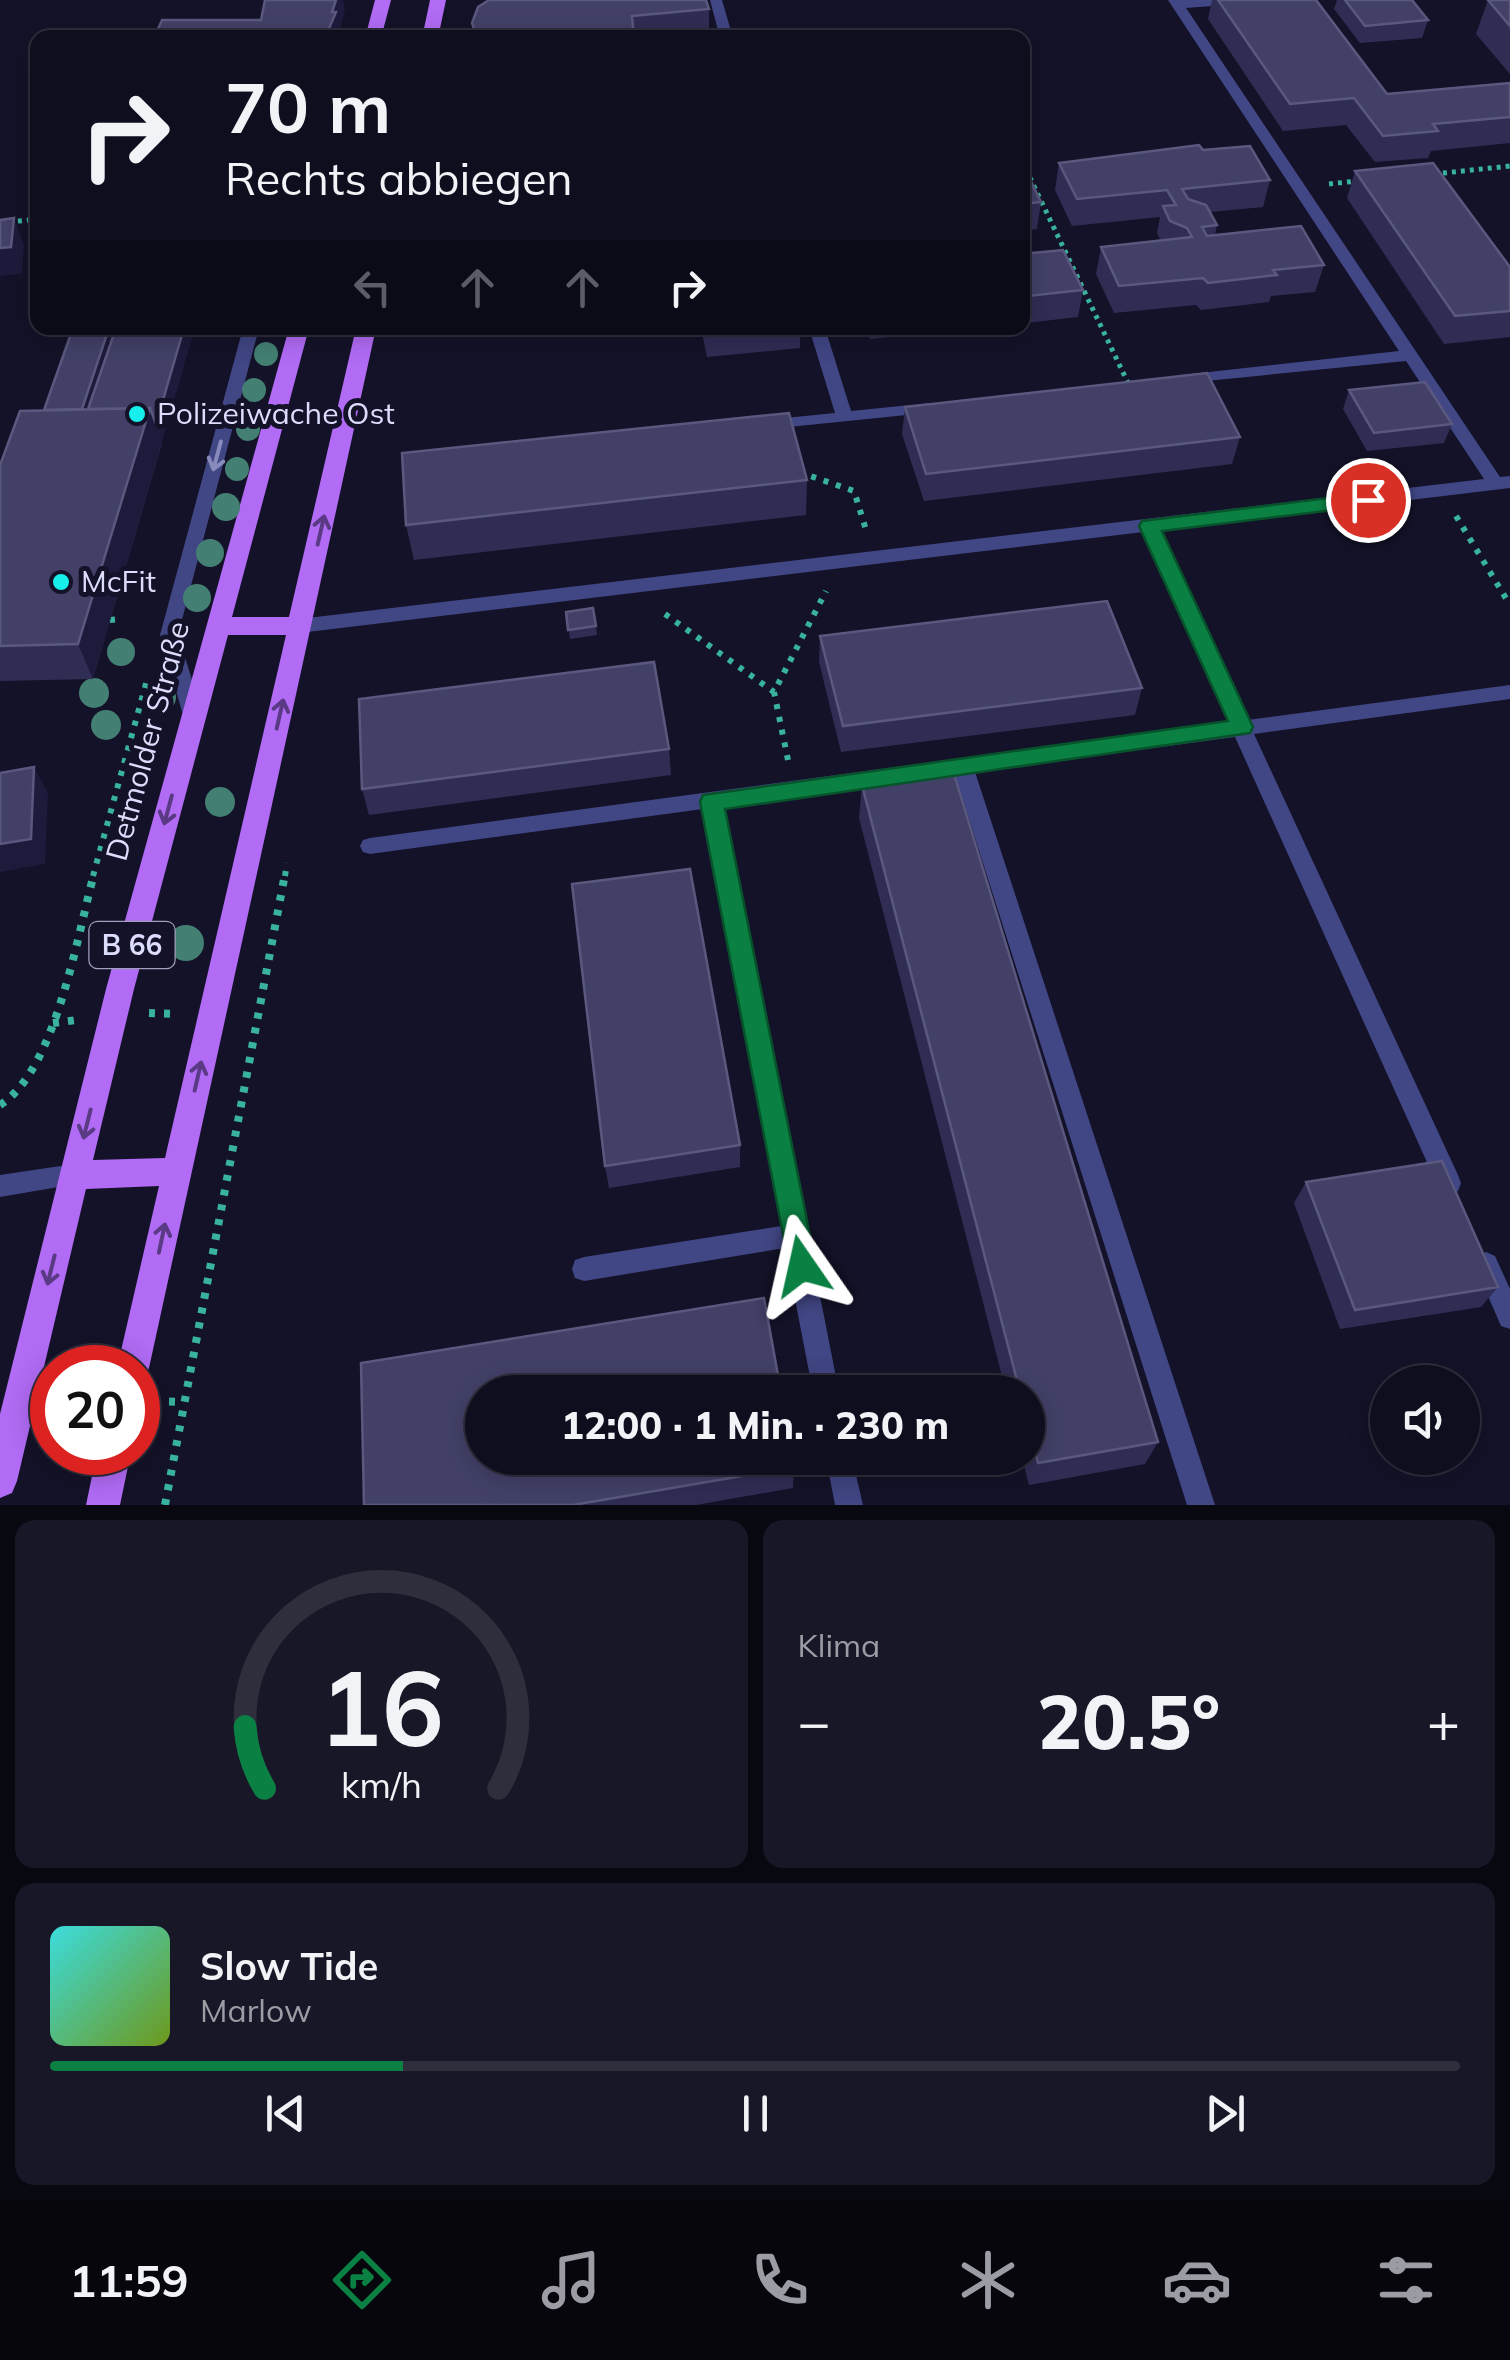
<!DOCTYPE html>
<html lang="de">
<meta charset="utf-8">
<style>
:root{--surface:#0e0e1e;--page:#171727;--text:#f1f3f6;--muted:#9b9ca4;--line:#2e2e3c;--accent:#0b8043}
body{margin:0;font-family:Mulish,sans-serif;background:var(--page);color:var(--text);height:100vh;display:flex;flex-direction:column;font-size:38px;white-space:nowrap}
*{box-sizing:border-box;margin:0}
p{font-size:32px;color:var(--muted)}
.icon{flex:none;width:55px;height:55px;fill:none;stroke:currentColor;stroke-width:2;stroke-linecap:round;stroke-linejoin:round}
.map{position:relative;height:1505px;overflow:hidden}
.drawer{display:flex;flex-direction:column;gap:15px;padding:15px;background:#080810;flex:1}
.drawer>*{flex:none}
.top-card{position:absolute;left:30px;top:30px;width:1000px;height:305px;border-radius:20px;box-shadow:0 5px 25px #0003,0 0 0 2px var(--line);background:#0e0e1e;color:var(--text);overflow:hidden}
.controls{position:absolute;left:1370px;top:1365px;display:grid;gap:20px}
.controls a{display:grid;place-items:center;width:110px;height:110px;border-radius:50%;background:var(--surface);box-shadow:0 5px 25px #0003,0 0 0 2px var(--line);font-size:50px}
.speed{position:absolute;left:30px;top:1345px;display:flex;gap:20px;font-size:50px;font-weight:700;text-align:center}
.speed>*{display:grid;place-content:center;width:130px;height:130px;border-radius:50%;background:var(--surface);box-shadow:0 5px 25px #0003,0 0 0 2px var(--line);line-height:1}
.speed .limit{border:15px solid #d22;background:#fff;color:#111}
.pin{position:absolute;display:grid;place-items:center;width:85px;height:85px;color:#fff;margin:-42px;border:5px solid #fff;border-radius:50%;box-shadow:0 2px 10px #0007}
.me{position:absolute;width:110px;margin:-55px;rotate:349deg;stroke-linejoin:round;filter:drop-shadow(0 0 8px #0008)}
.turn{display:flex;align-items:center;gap:35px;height:210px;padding:0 30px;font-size:45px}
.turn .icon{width:130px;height:130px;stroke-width:2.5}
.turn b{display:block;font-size:70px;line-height:85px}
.lanes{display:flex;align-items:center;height:95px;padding:0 30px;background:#0003;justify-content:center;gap:50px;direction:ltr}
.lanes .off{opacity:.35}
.big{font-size:75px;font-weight:800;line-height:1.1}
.drawer .tile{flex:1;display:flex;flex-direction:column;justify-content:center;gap:15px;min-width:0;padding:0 35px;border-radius:20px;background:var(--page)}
.drawer .dial{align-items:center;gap:0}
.dial svg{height:260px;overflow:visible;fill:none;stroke:var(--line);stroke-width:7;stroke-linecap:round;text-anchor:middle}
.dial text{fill:var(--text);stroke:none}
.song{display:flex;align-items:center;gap:30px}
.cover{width:120px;height:120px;border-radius:15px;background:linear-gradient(135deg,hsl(180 70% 55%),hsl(80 70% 35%))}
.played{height:10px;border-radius:5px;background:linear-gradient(90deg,var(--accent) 25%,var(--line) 25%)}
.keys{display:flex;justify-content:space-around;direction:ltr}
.heat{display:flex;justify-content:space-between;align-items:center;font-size:55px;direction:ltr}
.drawer .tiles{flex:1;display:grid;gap:15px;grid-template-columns:1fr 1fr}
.tile:last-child{grid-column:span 2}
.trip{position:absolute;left:465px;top:1375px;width:580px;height:100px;border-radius:50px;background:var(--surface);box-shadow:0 5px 25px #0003,0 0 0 2px var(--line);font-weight:800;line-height:100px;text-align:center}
.tab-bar{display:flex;height:160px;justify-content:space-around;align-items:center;background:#06060c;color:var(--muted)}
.tab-bar .icon{width:70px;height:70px}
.tab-bar .current{color:var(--accent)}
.tab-bar b{font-size:45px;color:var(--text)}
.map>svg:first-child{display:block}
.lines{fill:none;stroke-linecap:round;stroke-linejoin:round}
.path-far2{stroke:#39b39e;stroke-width:5;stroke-dasharray:4 5;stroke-linecap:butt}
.path-far1{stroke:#39b39e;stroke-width:6;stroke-dasharray:5 8;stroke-linecap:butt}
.path{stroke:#39b39e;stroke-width:8;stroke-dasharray:6 9;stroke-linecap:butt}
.service{fill:#414684;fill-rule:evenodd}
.minor{fill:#414684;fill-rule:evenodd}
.primary{fill:#b16bf5;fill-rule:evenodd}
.tree{fill:#447f73}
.wall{fill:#302d55}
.shaded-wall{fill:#1d1a3b}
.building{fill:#424067;stroke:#5a587e;stroke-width:2.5}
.oneway{stroke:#878aba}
.oneway2{stroke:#5a3a84}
.route{fill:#0b8043;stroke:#07532c;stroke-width:2.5}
.poi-dot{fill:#16efeb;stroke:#131228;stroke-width:4}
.labels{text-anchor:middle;stroke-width:10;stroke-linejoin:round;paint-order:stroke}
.shield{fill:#131228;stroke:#a09fbd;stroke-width:2.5}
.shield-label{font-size:28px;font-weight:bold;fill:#dcdcfd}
.poi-label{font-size:30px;fill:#dcdcfd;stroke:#131228;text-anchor:start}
.street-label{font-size:30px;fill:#dcdcfd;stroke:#131228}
</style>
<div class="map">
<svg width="1510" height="1505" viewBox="0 0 1510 1505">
<rect width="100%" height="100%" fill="#131228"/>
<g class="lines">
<path class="path-far2" d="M1022,161L1129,385
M1434,174L1510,166
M1329,184L1357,181
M0,223L38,219"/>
<path class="path-far1" d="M1128,382L1130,386
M799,472L854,491L867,533
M1456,516L1510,605
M665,614L774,692
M110,620L122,619
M788,760L774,692L826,591
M93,876L147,680
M285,876L287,863"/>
<path class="path" d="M149,1013L176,1014
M53,1023L77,1020
M0,1105C56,1070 77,936 94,874
M154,1401L184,1402
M165,1505L285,874"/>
<path class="service" d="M710,0H722L733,38H720Z
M1168,0H1244L1238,4L1186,8L1500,477L1510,476V488L1160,530L1247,720L1510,685V699L1254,734L1458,1175L1461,1183L1458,1191L1449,1194L1440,1191L1235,737L975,772L1215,1505H1187L955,775L723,806L839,1392H813L785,1248L584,1281L575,1278L572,1269L575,1260L584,1257L781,1226L703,809L370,854L363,852L360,846L363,840L370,838L1229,722L1143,532L299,633L290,626L299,619L1484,479L1406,361L1176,384L1174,380L1182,375L1399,351Z
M243,328H259L178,635L203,715L193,722L183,715L160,635Z
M809,328H825L851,411L930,403L936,404V412L759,430V422L765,420L835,413Z
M1486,1252L1495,1256L1510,1289V1329L1501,1326L1474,1264L1477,1256Z
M826,1458H852L863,1505H835Z"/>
<path class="minor" d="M74,1164L82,1167L86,1175L82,1183L0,1197V1175Z"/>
<path class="primary" d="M375,0H391L381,38H365Z
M430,0H446L438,38H422Z
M289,328H309L232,617H289L356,328H376L149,1368L144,1379L138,1382V1368H117L159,1186L86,1189L17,1481L12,1493L0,1498V1414L106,989ZM228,635H286L165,1158L93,1160L134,989Z
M97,1452H131L120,1505H86Z"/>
</g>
<g class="tree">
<circle cx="266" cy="354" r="12"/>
<circle cx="254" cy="390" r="12"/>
<circle cx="248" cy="429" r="12"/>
<circle cx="237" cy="469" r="12"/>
<circle cx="226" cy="507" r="14"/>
<circle cx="210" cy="553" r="14"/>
<circle cx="197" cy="598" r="14"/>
<circle cx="121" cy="652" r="14"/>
<circle cx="94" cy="693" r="15"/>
<circle cx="161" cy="697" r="15"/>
<circle cx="106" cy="725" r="15"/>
<circle cx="220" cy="802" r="15"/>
<circle cx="186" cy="943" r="18"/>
</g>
<path class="wall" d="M1212,0H1316L1387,94L1510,83V143L1431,151L1428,158L1375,162L1346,125L1283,131L1208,19Z
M1337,0H1412L1428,20L1422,38L1360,43L1334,9Z
M1488,0H1510V74L1476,34Z
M709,9V35L686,38H474L472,23Z
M1203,150L1270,180L1263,207L1210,212L1217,225L1215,235L1324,265L1315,292L1271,296L1269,302L1201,310L1196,305L1114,313L1096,274L1101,247L1161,241L1157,233L1160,217L1072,226L1055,190L1059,163Z
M1022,168L1041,202L1037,229L1022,231Z
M1355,171L1510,267V337L1444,344L1347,198Z
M1022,254L1083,290L1078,317L1026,323L1025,329L954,337L952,331L870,339L866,328H1022Z
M701,328H800V348L707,357Z
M1349,390L1452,424L1444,443L1367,451L1343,409Z
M905,407L1240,437L1232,464L924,501L902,434Z
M162,443L93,679L0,681V465Z
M807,480L806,515L414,560L406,525Z
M566,612L596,626L597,635L570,639Z
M820,636L1142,688L1135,715L841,752L819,662Z
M669,749L671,775L369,815L362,789Z
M862,785L1158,1442L1145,1464L1029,1485L1022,1458H1028V1392H1006L859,818Z
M740,1145V1167L609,1188L605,1166Z
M1306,1182L1498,1287L1481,1307L1340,1329L1294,1203Z
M794,1467L793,1488L696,1505H364Z"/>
<path class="shaded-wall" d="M336,0H343L345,11L340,30L341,38H325Z
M14,218L24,245L22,274L0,276V248Z
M110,328H128L96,425L79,417Z
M184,328H195L93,679L78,644L150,408Z
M34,767L48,793L45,864L0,872V844Z"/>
<path class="building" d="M265,0H336L332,12H336L325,38H154L162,20H261Z
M489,0H706L709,9L632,16L634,38H482L475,32L472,23L478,7Z
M1218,0H1316L1387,94L1510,83V117L1433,124L1438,131L1383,136L1354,98L1290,104Z
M1345,0H1412L1428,20L1365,26Z
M1488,0H1510V26Z
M1199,145L1203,150L1250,146L1270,180L1182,189L1188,199L1206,205L1217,225L1202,227L1207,236L1301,226L1324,265L1273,270L1277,275L1208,283L1203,278L1119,286L1101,247L1192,237L1187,228L1170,221L1163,206L1176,205L1167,190L1077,199L1059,163Z
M1433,163L1510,267V311L1455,316L1355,171Z
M1024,167L1041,202L1022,204V168Z
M14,218L11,247L0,248V220Z
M1063,250L1083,290L1027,296L1030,302L1022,303V254Z
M73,328H109L82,409L44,410Z
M116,328H184L156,424L150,408L88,409Z
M1207,373L1240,437L926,474L905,407Z
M1425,382L1452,424L1374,433L1349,390Z
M150,408L78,644L0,646V465L20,411Z
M789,413L807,480L406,525L402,453Z
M1107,601L1142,688L843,726L820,636Z
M593,608L596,626L568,630L566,612Z
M654,662L669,749L362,789L359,699Z
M34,767L31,839L0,844V773Z
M954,774L1158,1442L1038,1463L1028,1422V1392H1020L862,785Z
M690,869L740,1145L605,1166L572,884Z
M1442,1161L1498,1287L1355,1310L1306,1182Z
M764,1298L781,1392H482V1458H793L794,1467L573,1505H364L361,1363Z"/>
<defs><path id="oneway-shaft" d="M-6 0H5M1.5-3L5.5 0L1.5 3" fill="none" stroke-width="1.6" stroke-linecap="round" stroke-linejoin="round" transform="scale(2.5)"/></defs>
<use class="oneway" href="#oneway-shaft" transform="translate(217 456) rotate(105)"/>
<g class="oneway2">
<use href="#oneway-shaft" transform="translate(321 530) rotate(-77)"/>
<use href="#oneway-shaft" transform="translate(280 714) rotate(-77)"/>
<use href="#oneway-shaft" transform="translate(168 810) rotate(105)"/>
<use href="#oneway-shaft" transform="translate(198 1076) rotate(-77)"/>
<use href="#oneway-shaft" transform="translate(87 1124) rotate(104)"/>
<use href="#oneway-shaft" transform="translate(162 1238) rotate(-78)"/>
<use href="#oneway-shaft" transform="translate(51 1270) rotate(104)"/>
</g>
<path class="route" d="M1368,493L1375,495V505L1162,531L1253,727L1250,733L725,809L816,1266L812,1276L802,1280L791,1276L700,802L703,795L1228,721L1139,526L1142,521Z"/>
<g class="poi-dot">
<circle cx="137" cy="414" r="10"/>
<circle cx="61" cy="582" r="10"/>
</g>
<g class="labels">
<rect class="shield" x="89.5" y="922" width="85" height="46" rx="8"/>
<g class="shield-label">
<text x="132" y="955">B 66</text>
</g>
<g class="poi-label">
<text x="157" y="424">Polizeiwache Ost</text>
<text x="81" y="592">McFit</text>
</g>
<g class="street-label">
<text transform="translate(148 741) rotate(-75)" y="10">Detmolder Straße</text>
</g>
</g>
</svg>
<div class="controls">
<a><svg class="icon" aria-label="sound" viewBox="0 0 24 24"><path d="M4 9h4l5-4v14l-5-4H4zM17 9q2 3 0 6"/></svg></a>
</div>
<div class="speed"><div class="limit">20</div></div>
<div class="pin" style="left:1368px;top:500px;background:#d93025"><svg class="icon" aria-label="arrive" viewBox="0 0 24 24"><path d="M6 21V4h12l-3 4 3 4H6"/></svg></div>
<svg class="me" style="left:802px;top:1266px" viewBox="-20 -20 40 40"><path d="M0-17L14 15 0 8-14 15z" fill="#0b8043" stroke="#fff" stroke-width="4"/></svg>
<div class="trip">12:00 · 1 Min. · 230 m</div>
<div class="top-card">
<div class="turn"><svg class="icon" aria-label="right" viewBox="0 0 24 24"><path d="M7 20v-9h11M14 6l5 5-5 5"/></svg><div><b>70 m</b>Rechts abbiegen</div></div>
<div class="lanes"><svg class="icon off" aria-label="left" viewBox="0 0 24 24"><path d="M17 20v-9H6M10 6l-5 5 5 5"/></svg><svg class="icon off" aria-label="ahead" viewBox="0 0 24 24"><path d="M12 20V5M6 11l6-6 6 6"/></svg><svg class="icon off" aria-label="ahead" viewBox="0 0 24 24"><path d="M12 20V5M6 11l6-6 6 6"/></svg><svg class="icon" aria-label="right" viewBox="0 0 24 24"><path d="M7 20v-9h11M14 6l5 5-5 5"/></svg></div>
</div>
</div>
<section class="drawer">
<div class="tiles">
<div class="tile dial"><svg viewBox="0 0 100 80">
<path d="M14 69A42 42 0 1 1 86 69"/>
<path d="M14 69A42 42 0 0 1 8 50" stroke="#0b8043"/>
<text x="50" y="56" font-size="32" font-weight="700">16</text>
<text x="50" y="72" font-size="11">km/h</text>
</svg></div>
<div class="tile"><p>Klima</p>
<div class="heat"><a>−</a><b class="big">20.5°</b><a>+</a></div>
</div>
<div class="tile">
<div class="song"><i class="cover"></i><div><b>Slow Tide</b><p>Marlow</p></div></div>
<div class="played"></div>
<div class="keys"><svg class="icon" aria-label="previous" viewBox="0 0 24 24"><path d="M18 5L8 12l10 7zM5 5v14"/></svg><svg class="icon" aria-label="pause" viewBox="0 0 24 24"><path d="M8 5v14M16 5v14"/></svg><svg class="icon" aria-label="next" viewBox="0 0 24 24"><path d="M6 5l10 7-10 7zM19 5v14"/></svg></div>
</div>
</div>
</section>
<nav class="tab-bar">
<b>11:59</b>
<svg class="icon current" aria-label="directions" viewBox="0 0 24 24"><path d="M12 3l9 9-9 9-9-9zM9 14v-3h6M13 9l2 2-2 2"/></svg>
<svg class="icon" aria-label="music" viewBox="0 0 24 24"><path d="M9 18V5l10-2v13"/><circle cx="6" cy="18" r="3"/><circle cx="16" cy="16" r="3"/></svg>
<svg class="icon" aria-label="phone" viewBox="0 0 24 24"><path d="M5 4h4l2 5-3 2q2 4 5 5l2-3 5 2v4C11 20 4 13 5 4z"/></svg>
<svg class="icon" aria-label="climate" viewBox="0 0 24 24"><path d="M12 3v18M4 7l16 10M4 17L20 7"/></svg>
<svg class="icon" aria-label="car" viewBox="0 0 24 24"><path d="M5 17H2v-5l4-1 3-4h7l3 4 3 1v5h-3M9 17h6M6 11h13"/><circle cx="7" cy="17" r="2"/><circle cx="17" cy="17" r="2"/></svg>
<svg class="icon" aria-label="filters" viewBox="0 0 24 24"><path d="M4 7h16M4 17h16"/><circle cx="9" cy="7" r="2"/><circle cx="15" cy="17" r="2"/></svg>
</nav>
